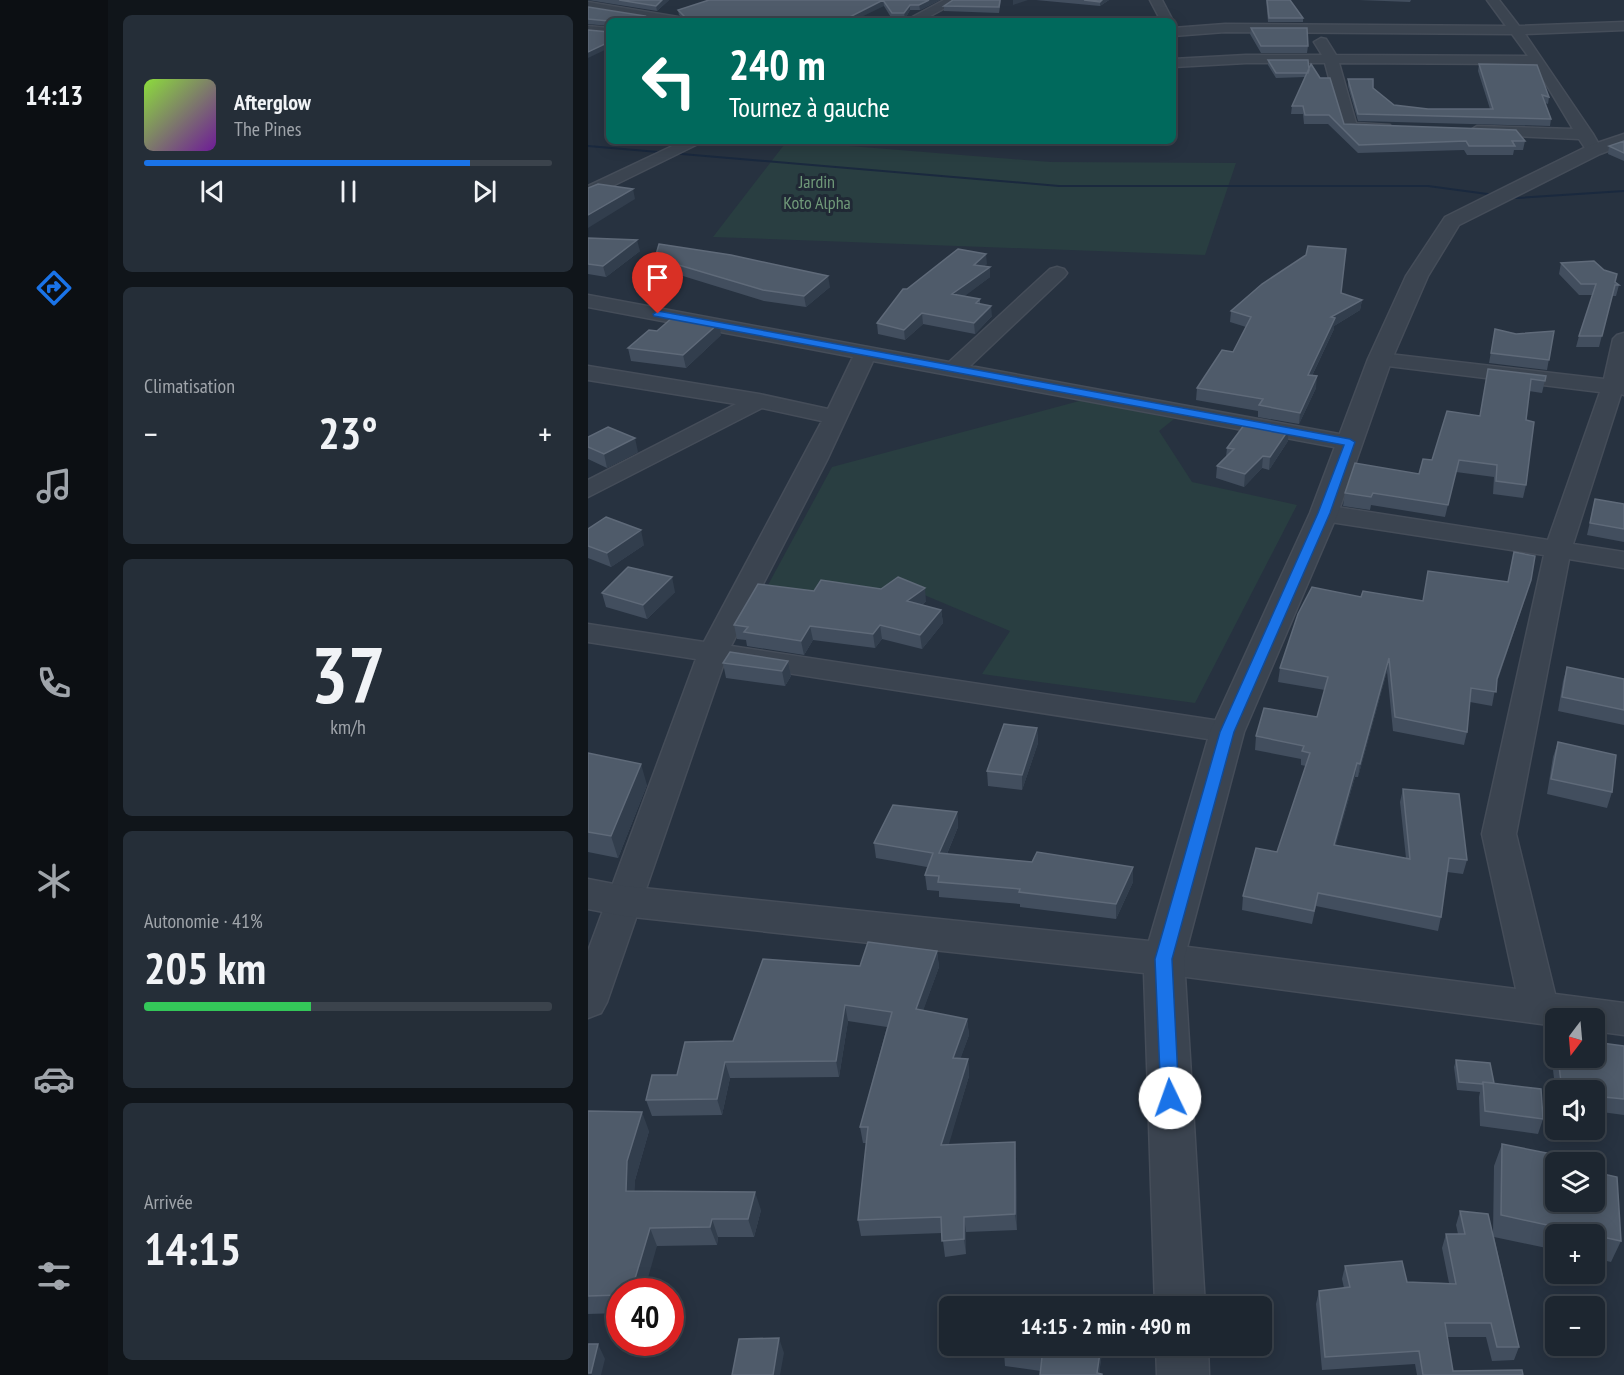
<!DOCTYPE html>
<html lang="fr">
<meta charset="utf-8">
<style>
:root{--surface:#1d2630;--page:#252e38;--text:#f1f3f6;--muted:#a0a5ab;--line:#3b434c;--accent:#1a73e8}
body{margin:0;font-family:"PT Sans Narrow",sans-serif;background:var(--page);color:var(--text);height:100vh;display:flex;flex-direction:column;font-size:22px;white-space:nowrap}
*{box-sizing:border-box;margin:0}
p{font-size:20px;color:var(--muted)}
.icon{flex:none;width:33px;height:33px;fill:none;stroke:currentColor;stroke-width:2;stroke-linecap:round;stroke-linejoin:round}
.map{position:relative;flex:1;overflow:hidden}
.panel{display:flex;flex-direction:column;gap:15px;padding:15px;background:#10151a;width:480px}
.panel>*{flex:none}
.guide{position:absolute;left:18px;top:18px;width:570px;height:126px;border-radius:9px;box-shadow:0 3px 15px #0003,0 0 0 2px var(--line);background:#00695c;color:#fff;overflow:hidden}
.needle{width:39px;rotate:196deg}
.fabs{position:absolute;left:957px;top:1008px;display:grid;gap:12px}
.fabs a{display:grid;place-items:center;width:60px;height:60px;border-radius:9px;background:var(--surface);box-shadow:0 3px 15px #0003,0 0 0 2px var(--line);font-size:30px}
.speed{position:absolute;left:18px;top:1278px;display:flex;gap:12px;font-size:30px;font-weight:700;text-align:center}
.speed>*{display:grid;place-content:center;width:78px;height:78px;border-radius:50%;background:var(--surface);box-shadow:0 3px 15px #0003,0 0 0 2px var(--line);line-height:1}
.speed .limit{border:9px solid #d22;background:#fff;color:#111}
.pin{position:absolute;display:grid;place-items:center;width:51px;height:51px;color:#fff;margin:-62px -26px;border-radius:50% 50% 50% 0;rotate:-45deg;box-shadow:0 0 6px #0007}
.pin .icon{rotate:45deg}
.me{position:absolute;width:66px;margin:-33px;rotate:357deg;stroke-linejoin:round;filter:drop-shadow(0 0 4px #0008)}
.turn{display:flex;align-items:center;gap:21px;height:126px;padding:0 24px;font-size:27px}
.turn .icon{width:78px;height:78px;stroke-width:2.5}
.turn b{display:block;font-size:42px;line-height:51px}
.big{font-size:45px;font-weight:600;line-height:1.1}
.panel .widget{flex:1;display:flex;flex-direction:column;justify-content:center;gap:9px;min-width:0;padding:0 21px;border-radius:9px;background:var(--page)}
.panel .dial{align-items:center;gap:0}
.dial b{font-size:78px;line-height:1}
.song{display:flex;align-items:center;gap:18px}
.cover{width:72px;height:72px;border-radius:9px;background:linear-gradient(135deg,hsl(90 70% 55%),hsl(280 70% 35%))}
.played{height:6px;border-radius:3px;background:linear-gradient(90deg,var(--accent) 80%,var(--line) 80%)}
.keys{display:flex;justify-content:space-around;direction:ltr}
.heat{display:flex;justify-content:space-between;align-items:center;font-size:33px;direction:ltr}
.charge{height:9px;border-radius:4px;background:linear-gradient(90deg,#34c759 41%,var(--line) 0)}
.trip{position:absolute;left:351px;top:1296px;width:333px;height:60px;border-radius:9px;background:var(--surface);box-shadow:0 3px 15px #0003,0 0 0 2px var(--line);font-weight:600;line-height:60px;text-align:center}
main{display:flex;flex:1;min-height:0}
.tabs{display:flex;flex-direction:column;width:108px;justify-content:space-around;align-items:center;background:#0c0f13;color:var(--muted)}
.tabs .icon{width:42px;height:42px}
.tabs .on{color:var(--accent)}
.tabs b{font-size:27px;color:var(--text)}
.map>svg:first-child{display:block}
.green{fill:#293e41}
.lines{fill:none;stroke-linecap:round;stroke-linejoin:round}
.stream{fill:#1a293e;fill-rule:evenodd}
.minor-casing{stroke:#454d59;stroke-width:3}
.tertiary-casing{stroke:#454d59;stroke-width:3}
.minor{fill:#3b4450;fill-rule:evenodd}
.tertiary{fill:#3b4450;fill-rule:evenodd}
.wall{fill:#424e5e}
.shaded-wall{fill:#323e4d}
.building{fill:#4f5b6a;stroke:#5f6a79;stroke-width:1.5}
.route{fill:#1a73e8;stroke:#114b97;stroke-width:1.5}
.labels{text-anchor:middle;stroke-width:6;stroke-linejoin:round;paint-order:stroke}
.far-park-label{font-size:18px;fill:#709a79;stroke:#202935}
</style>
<main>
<nav class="tabs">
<b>14:13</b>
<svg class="icon on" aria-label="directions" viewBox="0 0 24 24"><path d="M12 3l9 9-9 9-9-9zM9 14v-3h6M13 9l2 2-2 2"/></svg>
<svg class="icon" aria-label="music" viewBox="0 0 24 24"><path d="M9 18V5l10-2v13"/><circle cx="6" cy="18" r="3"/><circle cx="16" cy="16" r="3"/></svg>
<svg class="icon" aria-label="phone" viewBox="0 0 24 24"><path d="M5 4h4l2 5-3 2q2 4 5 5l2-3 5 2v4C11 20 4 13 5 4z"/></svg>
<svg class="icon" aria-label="climate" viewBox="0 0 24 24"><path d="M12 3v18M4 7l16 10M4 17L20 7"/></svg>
<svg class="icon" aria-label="car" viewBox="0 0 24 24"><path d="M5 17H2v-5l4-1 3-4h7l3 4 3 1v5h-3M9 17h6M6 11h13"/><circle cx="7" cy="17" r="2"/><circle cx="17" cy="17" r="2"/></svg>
<svg class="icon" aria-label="filters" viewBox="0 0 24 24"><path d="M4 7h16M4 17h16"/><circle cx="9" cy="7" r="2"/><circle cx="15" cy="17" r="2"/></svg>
</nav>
<section class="panel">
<div class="widget">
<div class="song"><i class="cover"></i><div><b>Afterglow</b><p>The Pines</p></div></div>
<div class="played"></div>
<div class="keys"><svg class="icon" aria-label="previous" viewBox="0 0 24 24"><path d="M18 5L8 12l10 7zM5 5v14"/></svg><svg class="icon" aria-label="pause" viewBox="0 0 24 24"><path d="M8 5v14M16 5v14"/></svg><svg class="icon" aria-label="next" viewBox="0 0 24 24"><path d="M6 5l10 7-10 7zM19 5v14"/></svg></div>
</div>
<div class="widget"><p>Climatisation</p>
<div class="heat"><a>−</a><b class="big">23°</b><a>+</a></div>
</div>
<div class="widget dial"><b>37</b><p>km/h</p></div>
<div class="widget"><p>Autonomie · 41%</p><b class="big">205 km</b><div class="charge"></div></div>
<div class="widget"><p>Arrivée</p><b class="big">14:15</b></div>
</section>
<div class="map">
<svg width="1036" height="1375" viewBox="0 0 1036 1375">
<rect width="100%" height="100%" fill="#273240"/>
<path class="green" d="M199,141L463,162L648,163L617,255L125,237Z
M495,400L586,419L571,431L604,482L709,505L607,703L394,674L422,631L310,584L277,600L180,585L244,467Z"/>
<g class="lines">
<path class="stream" d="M0,145L471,185H840L929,197L1036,190V192L929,199L840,187H471L0,147Z"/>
<defs>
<path id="minor" d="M356,0H372L333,21H317Z
M562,0H574L585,21V22L573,21Z
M899,0H911L931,26L1036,22V30L937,34L1005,134L1013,148L1011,151H999L991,139L883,134L881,131L889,126L985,129L946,64L751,63L768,123L802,125L804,128L796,133L755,130L737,63H658L585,67V59L658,55H734L726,42L733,38L738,39L748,55L940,56L924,34L637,32L585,36V28L637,24L918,26Z
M0,2L90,17L96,21H67L0,10Z
M0,26L21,28V36L0,34Z
M95,141H116L0,198V186Z
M469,267L476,269L479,273L476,277L382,366L762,436L770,438L774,443L770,448L762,450L285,361L239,460L143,646L639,722L650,725L655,732L650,739L639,742L136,663L19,1002L13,1013L0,1018V951L108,659L0,642V624L116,642L234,421L174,408L0,497V480L148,404L0,380V366L171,394L240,409L265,357L0,307V295L361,362L462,269Z
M1036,333V395L1033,394L985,544L1036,552V568L981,559L928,834L967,994L1036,1003V1035L1006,1031V1018H968V1026L576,974L563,969L558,959L563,949L576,944L928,989L894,834L956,555L736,521L727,518L723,513L727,508L736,505L960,540L1012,392L792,365L784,364L781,359L784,354L792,353L1016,379L1025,339L1029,335Z"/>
<path id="tertiary" d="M1036,134V145L1012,154L871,225L840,276L804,359L750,513L656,732L596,959L617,1306H567L556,973L36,916L0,909V879L36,886L561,941L622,732L722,513L780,359L818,276L857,217L1000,146Z
M568,1346H620L621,1375H569Z"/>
</defs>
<use href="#minor" class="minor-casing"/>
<use href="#tertiary" class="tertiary-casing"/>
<use href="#minor" class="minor"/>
<use href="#tertiary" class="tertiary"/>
</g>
<path class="wall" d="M0,0H81L69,11Z
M121,0H352L332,10H322L317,19H304L296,6L21,26L0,24V7L58,20L93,17L91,15L90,10Z
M413,0L411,13L356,11V6Z
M448,0H521L512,6Z
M678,0H702L715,18V22H680Z
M771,0H823L822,2Z
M663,28L720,46L719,53H673L662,34Z
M680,60L721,70L756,124L937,141L935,150H926L925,155H879L876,150L770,153L740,124H716L715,114H703L704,106L717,77L688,78L680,65Z
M891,64L961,97L960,104L957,103L963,119L962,126L770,121L760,86V79L806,105L840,109H902L890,71Z
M1036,141V161L1020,154L1021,146Z
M0,238L52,251L18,277L0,274Z
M67,258L242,287L218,307L176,301L69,268Z
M973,263L1027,282L1031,285L1028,296H1024L1011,347H988L991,336L1005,295H991L971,274Z
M399,264L396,266L402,267V277L376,296L392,299V304L404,316L387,334L335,324L317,340L290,334L289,323L319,289Z
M753,293L774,300L772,310L746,326V329L724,376L728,388L711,424L670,417V411L608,400L609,388L645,352L658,327L642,322L643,311Z
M907,329L928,334L966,331L959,370L901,363Z
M133,335L98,368L43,361L40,348Z
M900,369L958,376L954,393L941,391L938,420V485L935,498L905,494L906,477L868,472L857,517L783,505L782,510L755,506L757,493L831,474L844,460L892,416Z
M701,429L700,441L681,470L674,468L656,487L628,478L629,466L638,457L639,448Z
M0,437L50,452L19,468L0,459Z
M1007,499L1036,504V542L999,535Z
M0,529L56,545L23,567L0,558Z
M226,591L338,601L334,605L353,610L355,623L334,649L294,639L287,648L225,640L216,655L159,646L158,640L149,639L146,625Z
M87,592L59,619L18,607L14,593Z
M939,593L908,684L904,706L882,702L879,732L876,745L805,731L799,671L770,777H767L747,846L818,858L812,802L815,789L879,860L875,874L859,872L853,917L850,931L728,906L724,924L654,910L655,896L689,852L718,766L713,765V759L667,750L668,736L729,717L737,690L690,682L692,668L773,597L835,601Z
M200,661L203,676L197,686L138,678L135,663Z
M979,667L1036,679V725L970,711L975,681Z
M449,728L450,743L434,790L400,786L399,771Z
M970,742L1024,792L1019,808L959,794L965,757Z
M0,753L59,785L30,858L0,852Z
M369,812L370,827L359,854L444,862L545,867V882L528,919L432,907V904L351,897V891L339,890L337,875L339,867L288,858L286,843Z
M349,951L351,967L335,1010L379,1019L381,1035L372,1059H380L381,1076L360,1145L428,1158L429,1230L378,1232V1254L357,1257L354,1233L273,1236L270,1220L278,1143H275L272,1127L299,1027L260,1021L251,1077L142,1078L134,1115L64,1116L58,1100L89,1075L272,966Z
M968,1039V1058H1006L1036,1046V1115L1006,1111V1090H968V1095L963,1053Z
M868,1060L906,1083L955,1119L950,1134L892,1126L891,1097L892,1092L869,1090L866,1067Z
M0,1111L61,1131L47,1180L46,1191L173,1210L166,1237H130L129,1245L69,1246L32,1292V1313L0,1314Z
M914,1144L968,1162L1033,1241L1023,1262L1006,1258V1234H968V1250L906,1237L931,1347L926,1360L904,1361L898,1337H859L865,1371L935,1375H829L827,1364L734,1370L728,1304L731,1291L756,1288L754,1279L757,1266L819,1282L861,1283L854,1248L858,1234H870L868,1225L872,1211L905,1234L906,1166Z
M417,1346H515L511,1373L453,1371L417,1366L416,1352Z"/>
<path class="shaded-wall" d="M74,0H81L69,11L68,6Z
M295,0L296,6L265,21H254Z
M341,0H352L332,10L331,5Z
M425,0H440L425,5Z
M514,0H521L512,6V2Z
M322,5V10L317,19L316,13Z
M21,42V48L0,58V52Z
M45,189L47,199L0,228V215Z
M49,240L52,251L18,277L15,266Z
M398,254L399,264L386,275V265Z
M402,267V277L365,305L364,294Z
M240,276L242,287L218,307L216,296Z
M774,300L772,310L746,326V329L719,386L720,375L743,317Z
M403,306L404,316L387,334L386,323Z
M334,313L335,324L317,340L316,330Z
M131,323L133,335L98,368L95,355Z
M729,376L728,388L711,424L712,413Z
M701,429L700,441L681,470L682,457Z
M47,438L50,452L19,468L16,454Z
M675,456L674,468L656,487L657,474Z
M53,530L56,545L23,567L19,553Z
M84,577L87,592L59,619L55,605Z
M943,580L939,593L906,692L909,679Z
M337,588L338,601L321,615L319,601Z
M353,610L355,623L334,649L332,635Z
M292,625L294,639L287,648L285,634Z
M222,626L225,640L216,655L213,641Z
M801,658L799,671L770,777L772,764Z
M200,661L203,676L197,686L194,671Z
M449,728L450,743L434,790V775Z
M769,763L767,777L744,859L746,845Z
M53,764L59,785L30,858L23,836Z
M369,812L370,827L353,868L351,853Z
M545,867V882L528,919V904Z
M349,951L351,967L330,1025L328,1009Z
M257,1005L260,1021L251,1077L248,1061Z
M379,1019L381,1035L367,1074L365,1058Z
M380,1059L381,1076L356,1161L353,1145Z
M137,1062L142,1078L134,1115L129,1099Z
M54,1112L61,1131L47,1180L46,1210L38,1191L39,1161Z
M427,1142L428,1158L429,1230L427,1214Z
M167,1192L173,1210L166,1237L160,1219Z
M376,1217L378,1232V1254L376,1239Z
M124,1219L130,1237L129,1245L122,1227Z
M62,1228L69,1246L56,1292H43Z
M191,1338L196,1353L192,1375H185Z
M10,1344L17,1359L13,1375H4L3,1373Z
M513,1346H515L511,1375H509Z"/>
<path class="building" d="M31,0H74L68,6Z
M121,0H295L254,21H55L66,18L97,17L90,10Z
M295,0H341L331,5H322L316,13H304Z
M365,0H412L411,7L356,6Z
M496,0H514L512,2Z
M679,0H702L715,18H681Z
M0,7L57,16L52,21H21L0,19Z
M663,28H719L720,46H673Z
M0,30L21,32V42L0,52Z
M680,60H720L721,70L720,73H688Z
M723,64L732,78H742L756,124L928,130L937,141H924L927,146H881L878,141L771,145L741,115H717L715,106H704Z
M891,64L949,65L961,97L954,95L963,119L770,114L760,79H785V88L806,105L840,109H905Z
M1036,141V153L1021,146Z
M10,184L45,189L0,215V188Z
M0,238L49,240L15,266L0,264Z
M71,244L143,255L240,276L216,296L175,290L67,258Z
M720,246L758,249L753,293L774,300L743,317L747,318L720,375L729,376L712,413L671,405L675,399L609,388L634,350L645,352L663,317L643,311L674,284L718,255Z
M370,249L398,254L386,265L402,267L364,294L392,299L388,303L403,306L386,323L334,313L316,330L289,323L315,289H319Z
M1006,261L1016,270L1029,274L1027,282L1031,285H1027L1014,336H991L1008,284H993L973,263Z
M85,317L131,323L95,355L40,348L61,330L69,331Z
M907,329L928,334L966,331L961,360L903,353Z
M900,369L958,376L957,381L943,379L938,420L946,422L938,485L908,481L909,465L871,460L860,505L785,493L783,497L757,493L767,463L831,474L835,459L844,460L859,411L892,416Z
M659,421L701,429L682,457L675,456L657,474L629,466L646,449L639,448Z
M20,427L47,438L16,454L0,447V437Z
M1007,499L1036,504V529L1002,523Z
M18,517L53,530L19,553L0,546V529Z
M926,552L947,556L943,580L909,679L908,692L883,688L879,732L807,717L801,658L772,764L769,763L746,845L822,859L815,789L871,794L879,860L861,858L853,917L730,893L726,911L655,896L668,848L689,852L722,753L714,751L716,746L668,736L676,708L729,717L740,677L692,668L710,614L724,587L773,597L775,591L835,601L840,571L920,582Z
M40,567L84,577L55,605L14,593Z
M310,577L337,588L319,601L353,610L332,635L292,625L285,634L222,626L213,641L156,632L160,627L146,625L170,584L226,591L233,580L293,589Z
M142,652L200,661L194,671L135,663Z
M979,667L1036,679V710L974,697Z
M416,724L449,728L434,775L399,771Z
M970,742L1028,755L1024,792L963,779Z
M0,753L53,764L23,836L0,832Z
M305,805L369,812L351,853L444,862L449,852L545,867L528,904L431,892L432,889L350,882L351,876L337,875L345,853L286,843Z
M280,942L349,951L328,1009L379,1019L365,1058L380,1059L353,1145L427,1142V1214L376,1217V1239L354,1241L353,1217L270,1220L280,1127H272L304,1012L257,1005L248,1061L137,1062L129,1099L58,1100L64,1075H89L97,1042L145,1041L175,959L272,966Z
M1006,1042L1036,1046V1099L1006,1096V1090H974L970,1058H1006Z
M868,1060L902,1063L906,1083L895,1082L894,1084L871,1082Z
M895,1082L953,1089L955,1119L897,1111Z
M0,1111L54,1112L39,1161L38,1191L167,1192L160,1219H124L122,1227L62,1228L43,1292H32V1295L0,1296Z
M914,1144L1004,1162H968V1202H1006V1172L1029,1177L1033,1241L913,1215Z
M872,1211L900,1214L931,1347H909L903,1323H857L865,1371L934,1370L935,1375H835L831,1351L737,1357L731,1291L762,1287L757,1266L814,1261L819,1282L868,1284L858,1234H877Z
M456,1304L479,1306H456Z
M191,1338L185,1375H144L151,1339Z
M0,1344H10L3,1373H0Z
M417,1346H513L509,1373L514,1374V1375H452L454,1357L416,1352Z"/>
<path class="route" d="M70,311L762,439L767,442L742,513L646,732L584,959L591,1098L589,1104L582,1106L576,1104L573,1098L567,959L632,732L730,513L756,445L66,316L65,314Z"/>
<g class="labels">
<g class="far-park-label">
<text x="229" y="188">Jardin<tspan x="229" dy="21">Koto Alpha</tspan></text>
</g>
</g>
</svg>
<div class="fabs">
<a><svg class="needle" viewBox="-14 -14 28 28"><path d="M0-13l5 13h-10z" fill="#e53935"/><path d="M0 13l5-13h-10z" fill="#a0a5ab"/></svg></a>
<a><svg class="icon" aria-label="sound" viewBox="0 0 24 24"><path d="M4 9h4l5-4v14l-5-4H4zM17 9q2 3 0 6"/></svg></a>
<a><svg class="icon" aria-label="layers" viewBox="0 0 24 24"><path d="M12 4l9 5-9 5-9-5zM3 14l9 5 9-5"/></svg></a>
<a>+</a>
<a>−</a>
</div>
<div class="speed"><div class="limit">40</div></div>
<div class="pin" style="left:70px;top:314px;background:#d93025"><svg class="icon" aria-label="arrive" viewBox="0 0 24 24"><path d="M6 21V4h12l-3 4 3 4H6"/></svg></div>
<svg class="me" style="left:582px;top:1098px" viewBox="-20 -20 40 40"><circle r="19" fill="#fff"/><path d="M0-13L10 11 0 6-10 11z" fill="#1a73e8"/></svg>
<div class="trip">14:15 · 2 min · 490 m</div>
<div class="guide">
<div class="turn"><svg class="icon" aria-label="left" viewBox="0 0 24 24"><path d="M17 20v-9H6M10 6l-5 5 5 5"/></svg><div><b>240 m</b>Tournez à gauche</div></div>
</div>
</div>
</main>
